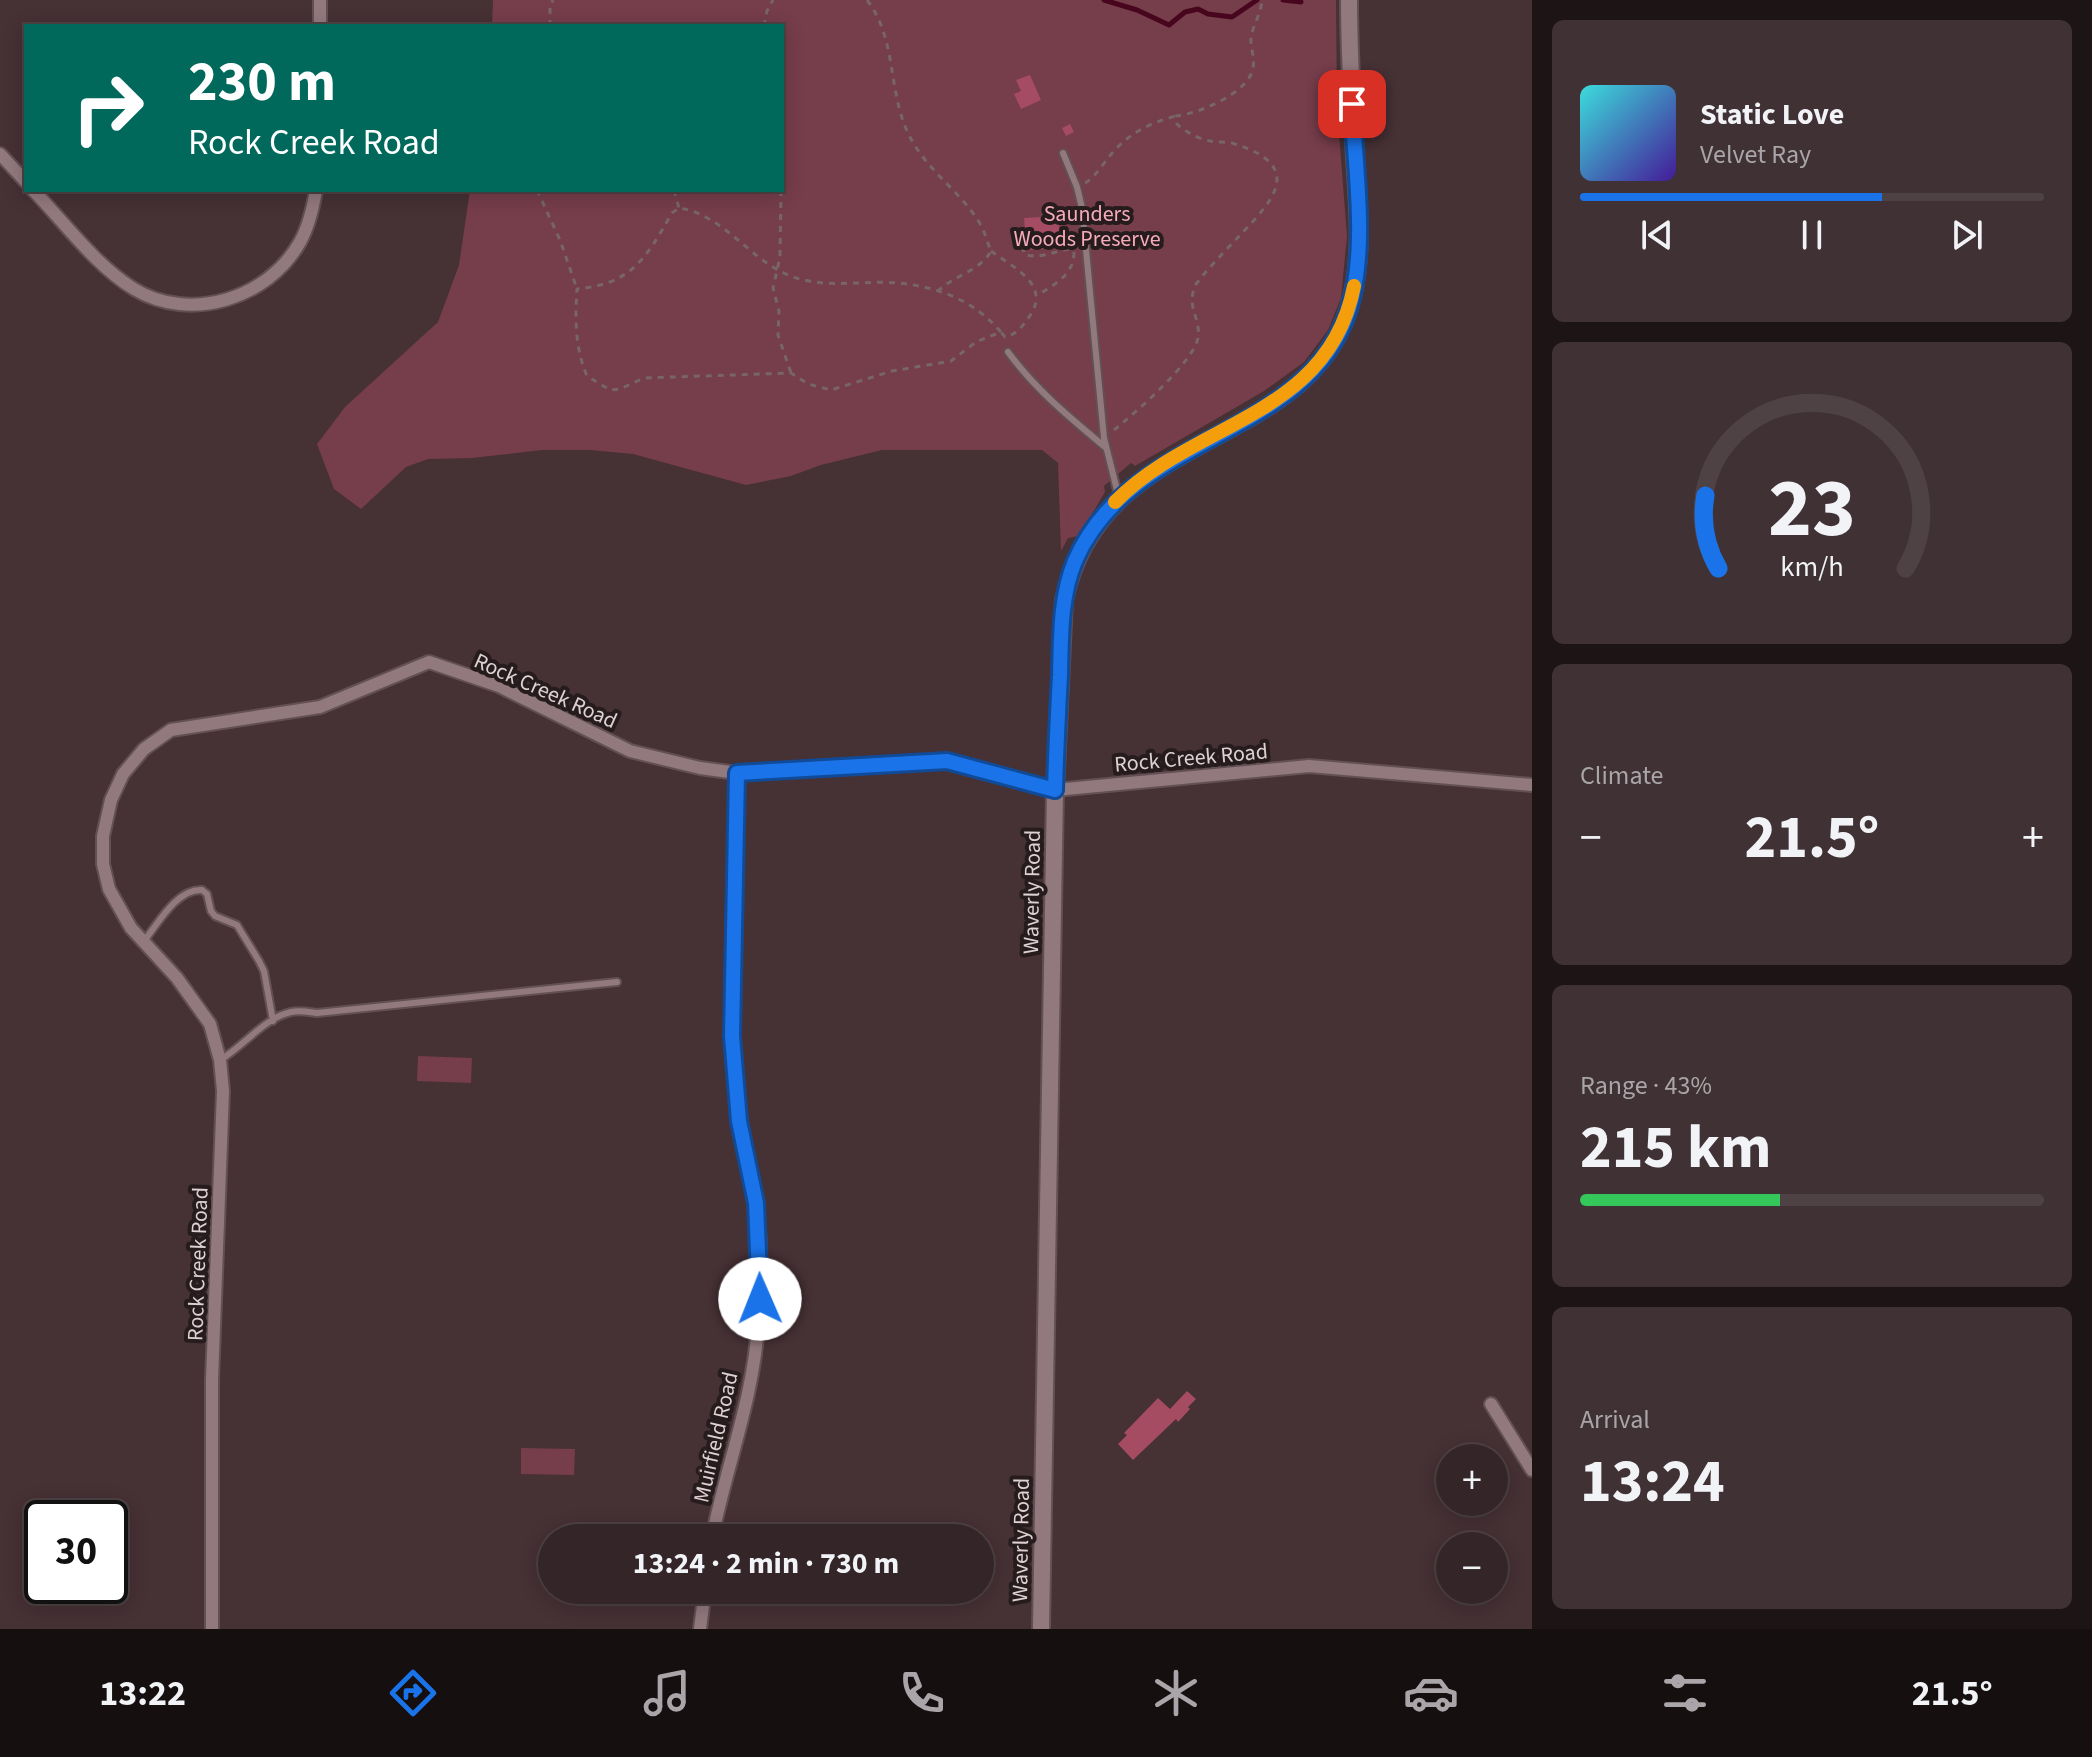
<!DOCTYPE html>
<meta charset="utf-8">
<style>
:root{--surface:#342528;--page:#3f3134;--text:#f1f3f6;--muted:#a9a5a8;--line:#4e4245;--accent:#1a73e8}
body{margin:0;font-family:"Source Sans 3",sans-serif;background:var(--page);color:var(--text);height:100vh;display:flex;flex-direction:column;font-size:30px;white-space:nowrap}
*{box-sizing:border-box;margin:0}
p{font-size:26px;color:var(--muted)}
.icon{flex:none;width:44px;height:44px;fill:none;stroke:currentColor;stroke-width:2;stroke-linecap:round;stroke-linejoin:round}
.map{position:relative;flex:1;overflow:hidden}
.details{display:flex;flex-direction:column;gap:20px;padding:20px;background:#1d1416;width:560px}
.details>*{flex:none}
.banner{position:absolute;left:24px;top:24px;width:760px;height:168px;border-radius:0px;box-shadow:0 4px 20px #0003,0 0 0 2px var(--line);background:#00695c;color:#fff;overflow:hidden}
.buttons{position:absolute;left:1436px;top:1444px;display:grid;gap:16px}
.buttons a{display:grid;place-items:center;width:72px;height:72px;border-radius:50%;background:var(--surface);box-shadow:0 4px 20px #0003,0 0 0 2px var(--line);font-size:40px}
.speed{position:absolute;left:24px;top:1500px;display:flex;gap:16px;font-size:40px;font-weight:700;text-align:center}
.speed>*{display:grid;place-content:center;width:104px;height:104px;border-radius:50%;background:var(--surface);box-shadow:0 4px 20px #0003,0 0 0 2px var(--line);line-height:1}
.speed .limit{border:4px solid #111;border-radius:12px;background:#fff;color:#111}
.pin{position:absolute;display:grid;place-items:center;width:68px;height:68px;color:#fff;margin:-34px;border-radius:16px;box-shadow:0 4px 12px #0006}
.me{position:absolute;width:88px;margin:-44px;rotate:359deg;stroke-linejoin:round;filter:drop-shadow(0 0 6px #0008)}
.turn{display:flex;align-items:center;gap:28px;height:168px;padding:0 32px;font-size:36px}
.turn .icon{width:104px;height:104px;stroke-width:2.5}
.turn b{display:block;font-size:56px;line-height:68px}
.big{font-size:60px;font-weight:700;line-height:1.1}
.details .card{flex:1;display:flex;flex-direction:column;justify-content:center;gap:12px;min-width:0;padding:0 28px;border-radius:12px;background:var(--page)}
.details .dial{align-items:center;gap:0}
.dial svg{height:208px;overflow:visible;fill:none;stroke:var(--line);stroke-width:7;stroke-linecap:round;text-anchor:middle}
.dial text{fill:var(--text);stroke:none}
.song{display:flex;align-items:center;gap:24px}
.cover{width:96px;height:96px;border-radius:12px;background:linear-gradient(135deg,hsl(180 70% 55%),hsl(260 70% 35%))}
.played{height:8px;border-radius:4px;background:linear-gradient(90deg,var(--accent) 65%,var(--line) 65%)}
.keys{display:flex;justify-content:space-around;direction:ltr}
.heat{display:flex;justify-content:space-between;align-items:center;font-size:44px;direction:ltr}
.charge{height:12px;border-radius:6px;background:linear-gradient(90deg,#34c759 43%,var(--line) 0)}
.trip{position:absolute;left:538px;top:1524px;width:456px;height:80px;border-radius:40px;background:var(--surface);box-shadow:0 4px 20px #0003,0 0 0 2px var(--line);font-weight:700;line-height:80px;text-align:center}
.dock{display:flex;height:128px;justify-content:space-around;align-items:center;background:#150f10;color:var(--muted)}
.dock .icon{width:56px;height:56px}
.dock .selected{color:var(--accent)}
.dock b{font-size:36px;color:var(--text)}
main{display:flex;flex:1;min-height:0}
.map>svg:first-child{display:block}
.green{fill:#763d4b}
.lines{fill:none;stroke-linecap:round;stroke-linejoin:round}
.stream{stroke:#47061e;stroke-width:5}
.building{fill:#a54b62}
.service-casing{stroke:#625054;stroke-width:10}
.minor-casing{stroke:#625054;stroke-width:16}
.tertiary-casing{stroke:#625054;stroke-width:20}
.path{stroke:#786568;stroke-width:3;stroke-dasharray:6 6;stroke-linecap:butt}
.service{stroke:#92797e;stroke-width:6}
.minor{stroke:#92797e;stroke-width:12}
.tertiary{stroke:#92797e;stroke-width:16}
.route-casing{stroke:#114b97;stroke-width:20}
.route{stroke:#1a73e8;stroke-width:14}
.slow{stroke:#f59e0b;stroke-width:14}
.labels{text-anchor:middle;stroke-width:8;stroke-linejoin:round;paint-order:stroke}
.park-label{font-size:22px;fill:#f6abba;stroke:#261c1e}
.street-label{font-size:22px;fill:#dfd1d3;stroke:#261c1e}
</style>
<main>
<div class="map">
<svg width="1532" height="1629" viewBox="0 0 1532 1629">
<rect width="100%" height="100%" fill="#463135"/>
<path class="green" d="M493,0H1336L1337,108L1347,236L1341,298L1328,330L1304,362L1264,391L1135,466L1131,463L1104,486L1105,492L1079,536L1068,538L1061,551L1058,463L1042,450H882L821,465L791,476L746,485L633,454L590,450H542L472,458L428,459L406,467L361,509L334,489L317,444L345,407L438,322L459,265L470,190H782V26H492Z
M418,1056L472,1058L471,1083L417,1081Z
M521,1448L575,1449L574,1475L521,1474Z"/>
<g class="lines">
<path class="stream" d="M1104,0L1137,10L1169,25L1185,12L1198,9L1208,14L1232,17L1257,0
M1283,0L1301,2"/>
</g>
<path class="building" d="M1030,75L1041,100L1021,109L1014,94L1021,91L1016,80Z
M1070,124L1074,132L1066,136L1062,128Z
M1042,217V220H1047V223H1059V240H1048V243H1043V249L1026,250V246H1015V231H1025L1024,218Z
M1187,1391L1196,1399L1188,1407L1190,1409L1178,1422L1176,1419L1133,1460L1118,1444L1127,1435L1124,1433L1158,1398L1170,1409Z"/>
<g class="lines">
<defs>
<path id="service" d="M1063,153L1077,187L1082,208L1104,438L1119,498
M1008,352C1036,390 1069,417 1105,447
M144,941C157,925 177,888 202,890L207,894L211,911L215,916L237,925L259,961L264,971L273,1021
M220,1060C243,1047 264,1018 291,1012C299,1010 309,1012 317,1013L617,982"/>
<path id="minor" d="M320,0V26
M0,154L26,182
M33,190C65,223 95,265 134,289C190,323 268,299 300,242C309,226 313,208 316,190
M1491,1404L1532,1470
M712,1538C726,1467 754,1397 758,1324C761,1285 762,1242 756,1203C750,1162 739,1124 736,1083C728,980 734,876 737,773
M212,1629V1380L223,1091L220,1060L210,1024L177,978L131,928L109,889L103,864V836L111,800L123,774L144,749L171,730L320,707L429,662L499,686L630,751L700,768L737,773L947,761L1055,790L1309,766L1532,785
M700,1629L705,1590"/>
<path id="tertiary" d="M1041,1629L1055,790L1064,600C1101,425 1304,453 1349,308C1364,260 1358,206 1355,157C1352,105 1349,52 1349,0"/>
</defs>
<use href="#service" class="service-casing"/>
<use href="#minor" class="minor-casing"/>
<use href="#tertiary" class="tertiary-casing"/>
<path class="path" d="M867,0C898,41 887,91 909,135C926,170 960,191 979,222C985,231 987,242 991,251C981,270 954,276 939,290
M550,26V6L553,0
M764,26L767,11L773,0
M1085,183C1097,176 1105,160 1115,150C1131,132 1153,122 1176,116
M537,190L560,240L577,289
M674,190L679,208
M781,190L780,257L773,288L779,311L778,335L791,373
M1023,246L1024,254C1038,260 1055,251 1069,249L1074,252C1074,275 1055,284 1038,295
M991,251C1014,268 1052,285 1029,317C1023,326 1016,335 1005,337L1001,332L976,342L951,361L892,371L831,390L808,384L791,373L644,378L620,389L610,390L587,376C575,348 575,320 577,289C632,284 646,258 672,213L679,208C727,215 753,267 800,279C833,288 865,280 898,283C940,287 974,301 1001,332
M1114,430C1134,414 1193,363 1198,338C1201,316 1185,308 1196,284C1210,266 1227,249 1242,233C1278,196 1301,165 1235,144C1227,141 1218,143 1210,141C1199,139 1185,132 1177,124L1176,116C1198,114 1249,93 1253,68C1255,57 1250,47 1251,36C1254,24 1261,13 1262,0"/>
<use href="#service" class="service"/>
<use href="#minor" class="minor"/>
<use href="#tertiary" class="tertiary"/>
</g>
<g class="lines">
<defs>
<path id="route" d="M760,1299L756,1203L739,1121L732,1036L737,773L947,761L1055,790C1056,751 1058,713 1060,675C1061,637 1060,597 1075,561C1131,431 1307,440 1349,309C1368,247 1355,168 1352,104"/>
</defs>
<use href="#route" class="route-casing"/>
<use href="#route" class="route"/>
<path class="slow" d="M1115,502C1194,421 1329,417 1354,286"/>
</g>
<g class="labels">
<g class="park-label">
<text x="1087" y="221">Saunders<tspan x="1087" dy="25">Woods Preserve</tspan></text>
</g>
<g class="street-label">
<text transform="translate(546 690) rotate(24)" y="8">Rock Creek Road</text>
<text transform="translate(1191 757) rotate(-5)" y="8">Rock Creek Road</text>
<text transform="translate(1031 892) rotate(-89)" y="8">Waverly Road</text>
<text transform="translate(197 1264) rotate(-88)" y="8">Rock Creek Road</text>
<text transform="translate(715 1437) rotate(-77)" y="8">Muirfield Road</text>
<text transform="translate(1020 1540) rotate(-89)" y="8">Waverly Road</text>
</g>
</g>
</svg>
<div class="buttons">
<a>+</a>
<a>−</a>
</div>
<div class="speed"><div class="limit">30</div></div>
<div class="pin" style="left:1352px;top:104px;background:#d93025"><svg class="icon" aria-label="arrive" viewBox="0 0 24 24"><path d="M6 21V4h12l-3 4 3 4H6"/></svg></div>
<svg class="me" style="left:760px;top:1299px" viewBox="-20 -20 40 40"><circle r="19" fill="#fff"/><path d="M0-13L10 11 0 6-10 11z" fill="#1a73e8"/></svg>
<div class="trip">13:24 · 2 min · 730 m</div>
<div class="banner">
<div class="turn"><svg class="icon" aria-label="right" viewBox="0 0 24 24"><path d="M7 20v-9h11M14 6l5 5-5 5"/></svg><div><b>230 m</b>Rock Creek Road</div></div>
</div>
</div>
<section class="details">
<div class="card">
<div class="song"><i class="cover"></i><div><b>Static Love</b><p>Velvet Ray</p></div></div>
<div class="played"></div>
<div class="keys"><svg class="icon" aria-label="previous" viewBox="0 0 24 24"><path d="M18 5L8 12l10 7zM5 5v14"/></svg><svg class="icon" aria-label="pause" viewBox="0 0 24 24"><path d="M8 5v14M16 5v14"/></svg><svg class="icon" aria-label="next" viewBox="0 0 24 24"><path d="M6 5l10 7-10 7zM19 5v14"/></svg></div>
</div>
<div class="card dial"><svg viewBox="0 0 100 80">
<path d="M14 69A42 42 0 1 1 86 69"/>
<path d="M14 69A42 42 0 0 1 9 41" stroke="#1a73e8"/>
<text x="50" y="56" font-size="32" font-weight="700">23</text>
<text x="50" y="72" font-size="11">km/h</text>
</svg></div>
<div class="card"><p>Climate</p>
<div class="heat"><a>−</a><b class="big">21.5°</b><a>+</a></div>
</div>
<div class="card"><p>Range · 43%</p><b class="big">215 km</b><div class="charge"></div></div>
<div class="card"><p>Arrival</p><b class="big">13:24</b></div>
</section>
</main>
<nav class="dock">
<b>13:22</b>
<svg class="icon selected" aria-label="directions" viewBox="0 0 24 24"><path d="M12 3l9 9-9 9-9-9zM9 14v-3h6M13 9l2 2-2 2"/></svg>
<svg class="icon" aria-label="music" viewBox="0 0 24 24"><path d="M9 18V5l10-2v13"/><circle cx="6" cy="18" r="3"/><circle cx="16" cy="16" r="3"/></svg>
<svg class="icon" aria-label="phone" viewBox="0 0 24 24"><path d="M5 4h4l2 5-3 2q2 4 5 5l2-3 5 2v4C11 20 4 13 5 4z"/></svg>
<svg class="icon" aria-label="climate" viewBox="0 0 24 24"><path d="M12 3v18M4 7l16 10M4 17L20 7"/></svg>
<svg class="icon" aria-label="car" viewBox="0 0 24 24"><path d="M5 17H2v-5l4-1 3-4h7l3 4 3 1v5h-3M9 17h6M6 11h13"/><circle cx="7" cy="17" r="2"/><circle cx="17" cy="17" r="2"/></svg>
<svg class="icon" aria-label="filters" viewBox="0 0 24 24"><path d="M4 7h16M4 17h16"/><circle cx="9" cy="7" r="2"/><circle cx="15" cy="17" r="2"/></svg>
<b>21.5°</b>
</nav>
